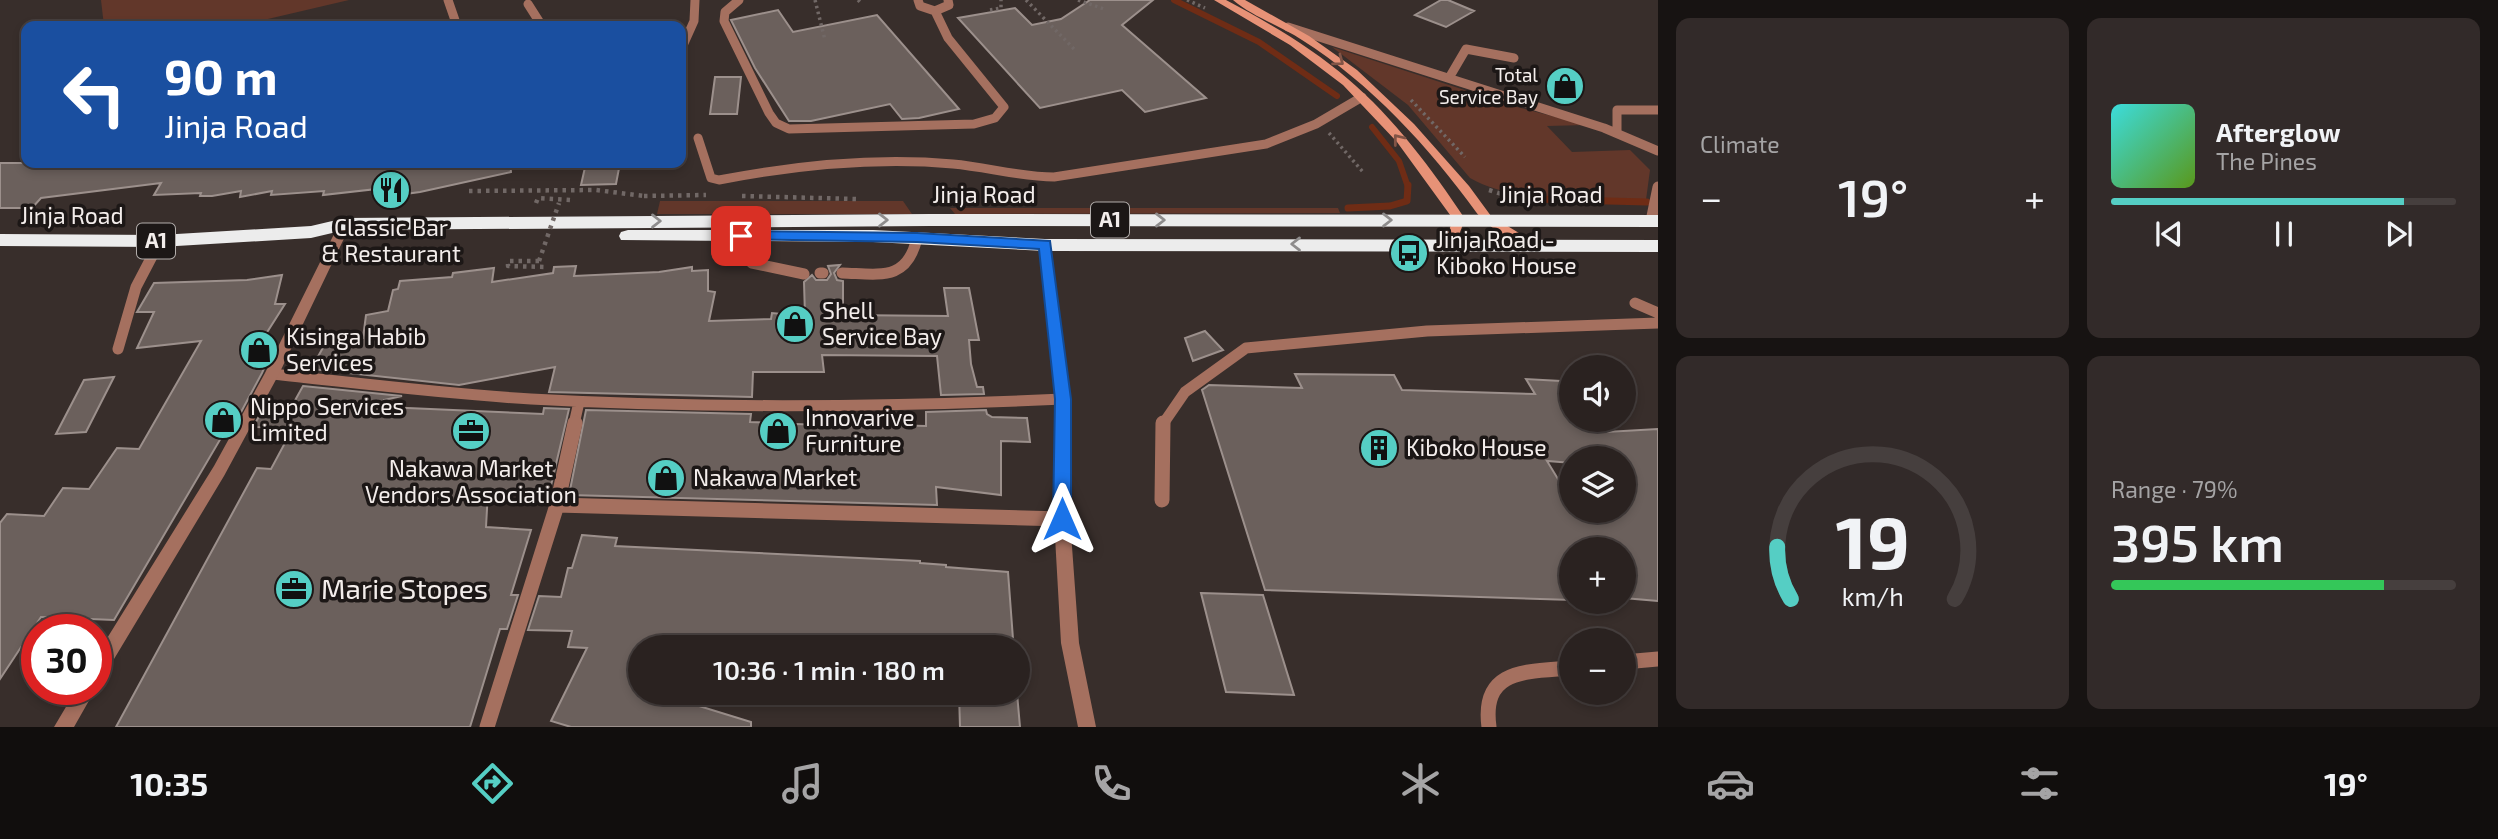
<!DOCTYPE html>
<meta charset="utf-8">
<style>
:root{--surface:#2a2220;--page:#322a29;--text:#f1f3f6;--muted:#a5a4a5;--line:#463f3e;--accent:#55cec4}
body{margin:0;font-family:"Exo 2",sans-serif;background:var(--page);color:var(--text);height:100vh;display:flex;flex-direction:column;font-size:26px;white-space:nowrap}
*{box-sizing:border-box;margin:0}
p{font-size:23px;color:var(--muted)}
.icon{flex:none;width:38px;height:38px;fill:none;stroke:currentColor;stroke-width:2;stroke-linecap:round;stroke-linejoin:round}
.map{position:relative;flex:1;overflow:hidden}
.drawer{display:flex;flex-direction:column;gap:18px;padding:18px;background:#171312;width:840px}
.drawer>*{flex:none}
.guide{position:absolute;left:21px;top:21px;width:665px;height:147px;border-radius:14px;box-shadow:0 4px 10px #0003,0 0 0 2px var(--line);background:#1a4fa0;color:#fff;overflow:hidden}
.tools{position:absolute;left:1559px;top:355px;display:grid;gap:14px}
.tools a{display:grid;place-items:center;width:77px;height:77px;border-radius:50%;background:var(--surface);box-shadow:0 4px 10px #0003,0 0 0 2px var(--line);font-size:35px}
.speed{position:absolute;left:21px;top:614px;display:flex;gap:14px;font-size:35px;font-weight:700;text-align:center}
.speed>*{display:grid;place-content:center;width:91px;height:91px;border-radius:50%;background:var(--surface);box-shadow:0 4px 10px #0003,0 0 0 2px var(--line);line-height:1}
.speed .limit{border:10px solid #d22;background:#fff;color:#111}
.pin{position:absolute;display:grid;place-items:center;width:60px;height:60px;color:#fff;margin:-30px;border-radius:14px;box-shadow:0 4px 10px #0006}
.me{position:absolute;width:77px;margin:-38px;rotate:0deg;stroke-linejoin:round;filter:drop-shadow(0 0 5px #0008)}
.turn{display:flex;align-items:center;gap:24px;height:147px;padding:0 28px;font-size:32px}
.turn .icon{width:91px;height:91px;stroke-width:2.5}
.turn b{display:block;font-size:49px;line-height:60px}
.big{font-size:52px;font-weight:600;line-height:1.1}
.drawer .tile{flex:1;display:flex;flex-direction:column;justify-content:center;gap:10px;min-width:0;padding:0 24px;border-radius:14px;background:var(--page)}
.drawer .dial{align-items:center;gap:0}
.dial svg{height:182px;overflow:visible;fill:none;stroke:var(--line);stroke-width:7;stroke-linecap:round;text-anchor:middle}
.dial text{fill:var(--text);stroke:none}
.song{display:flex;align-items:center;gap:21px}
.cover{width:84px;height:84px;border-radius:10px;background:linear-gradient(135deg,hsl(180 70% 55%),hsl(90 70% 35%))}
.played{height:7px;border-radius:4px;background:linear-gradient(90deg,var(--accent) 85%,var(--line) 85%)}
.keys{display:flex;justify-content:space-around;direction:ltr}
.heat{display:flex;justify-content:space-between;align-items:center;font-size:38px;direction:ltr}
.charge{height:10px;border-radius:5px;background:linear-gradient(90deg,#34c759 79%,var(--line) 0)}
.drawer .tiles{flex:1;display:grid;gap:18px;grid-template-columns:repeat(2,1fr)}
.trip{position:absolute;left:628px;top:635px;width:402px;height:70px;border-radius:35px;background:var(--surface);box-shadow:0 4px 10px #0003,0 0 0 2px var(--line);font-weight:600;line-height:70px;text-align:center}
.tab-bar{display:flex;height:112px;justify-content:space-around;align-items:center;background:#110e0d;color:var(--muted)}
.tab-bar .icon{width:49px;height:49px}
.tab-bar .active{color:var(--accent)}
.tab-bar b{font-size:32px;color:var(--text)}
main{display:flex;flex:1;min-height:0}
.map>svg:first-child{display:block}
.green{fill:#62372a}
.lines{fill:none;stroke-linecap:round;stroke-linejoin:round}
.stream-far1{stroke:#6f2c15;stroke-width:6}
.stream{stroke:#6f2c15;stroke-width:7}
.building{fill:#6b605c;stroke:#9c908c;stroke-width:2;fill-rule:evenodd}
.path-far1{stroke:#716866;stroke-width:3.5;stroke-dasharray:2.5 3.5;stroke-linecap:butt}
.path{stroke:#716866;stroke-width:4.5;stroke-dasharray:3.5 5;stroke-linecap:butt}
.lane-far2{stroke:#a5705f;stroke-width:9}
.lane-far1{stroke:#a5705f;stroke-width:11}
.lane{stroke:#a5705f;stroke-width:15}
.street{fill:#a5705f;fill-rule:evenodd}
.secondary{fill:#e79277;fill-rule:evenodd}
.highway{fill:#ececec;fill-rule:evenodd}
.path-bridge{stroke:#716866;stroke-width:4.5;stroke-dasharray:3.5 5;stroke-linecap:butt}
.oneway{stroke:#825446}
.oneway2{stroke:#8e8c8c}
.route{fill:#1a73e8;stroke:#114b97;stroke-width:2}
.labels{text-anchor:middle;stroke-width:7;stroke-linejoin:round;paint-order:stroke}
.far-poi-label{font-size:19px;fill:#f3edeb;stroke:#1c1716;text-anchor:end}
.shield{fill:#1c1716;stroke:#b2adab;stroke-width:2}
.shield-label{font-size:21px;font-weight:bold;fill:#f3edeb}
.street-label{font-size:23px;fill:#f3edeb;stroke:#1c1716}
.poi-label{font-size:23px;fill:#f3edeb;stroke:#1c1716;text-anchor:start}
.near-poi-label{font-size:28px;fill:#f3edeb;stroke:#1c1716;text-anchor:start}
</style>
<main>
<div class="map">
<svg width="1658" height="727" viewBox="0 0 1658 727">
<rect width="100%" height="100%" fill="#382e2b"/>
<path class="green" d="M101,0H349L238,26H104Z
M1332,47L1517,107L1586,125L1547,126L1572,152L1630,150L1650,170L1646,200C1593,199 1517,205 1470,178L1408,105Z
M660,201H903L912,214H657Z
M950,208H1338L1340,213L955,214Z"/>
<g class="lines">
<path class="stream-far1" d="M1174,0L1259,42L1337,96
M1372,127L1399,161L1408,187"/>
<path class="stream" d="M1508,194L1531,199L1647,202
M1348,208L1390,206L1407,201L1408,185"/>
</g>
<path class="building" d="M1090,0H1153L1122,25L1206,98L1145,112L1122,90L1040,108L958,18L1015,8L1032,25L1061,19Z
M1441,0H1448L1474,11L1446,27L1415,15Z
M778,10L793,32L877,15L959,109L919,118L902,119L890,104L811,121H789L755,68L731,20Z
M715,77H741L737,114H710Z
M0,163H510L511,172L420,192L376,198L377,189L323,195L324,191L271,195L272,191L240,197L241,191L212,196H200L201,193L154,195L161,183L41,198L32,208H0Z
M586,163H620L616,184L581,185Z
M840,265L834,273L837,280L843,281V315L948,316L944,288H969L979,340H969L971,364L977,387H983L984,394L941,395L937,356L822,355L824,372H753L752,397L549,392L555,367L459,385L311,369L329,337L363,338L366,315L388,311L393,290L398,289L400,281L452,277L453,273L494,268L492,282L553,273L554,267L576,266L574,276L659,272L692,267V271L708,270V291L715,292L709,321L771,319L772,313L805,316L804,282L812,275L816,280H827L831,274L828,266Z
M282,275L275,304H285L259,345L275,344L262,373L233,427L228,426L114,620L41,617L0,679V523L7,514L44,516L63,488L89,489L117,448L139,449L201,341L137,348L154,312H137L154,283L247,280Z
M1205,331L1223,350L1193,361L1185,338Z
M1295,374L1394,375L1402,390L1535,394L1526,379L1561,381L1572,399V420H1599L1606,432L1658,429V601L1624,598V550H1572V600L1265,590L1202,390L1209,385L1302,388ZM1572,458H1624V511H1572V502L1547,461L1572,463Z
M114,377L86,432L56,434L84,380Z
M303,386L402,396L384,400L385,407L543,414L544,408L569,409L549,494L488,491L486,527L531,530L511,595H518L507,629H500L470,727H116L257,468L271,469L293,428L253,427L266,404H293Z
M586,410L751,414L750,422L887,428V425L926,426V412L986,410L987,414L992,417L1027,418L1030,442L1001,441V495L936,487L937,505L569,495Z
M582,535L617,538L615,546L920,561V563L946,565V567L1008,572L1013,639L947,635L951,648H640V693H657L751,722V727H571L551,721L587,648L568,647L572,631L528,630L539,596L561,597L568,568H572Z
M1201,593L1263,595L1294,695L1226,692Z
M959,693H1017L1020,727H960Z"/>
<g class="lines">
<path class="path-far1" d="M815,0L825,40
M858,0L862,4
M1026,0L1076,51
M1078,0L1104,9
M1187,0L1205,8
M990,10L1001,8V0
M1411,100L1465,157
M1329,133L1363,172"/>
<path class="path" d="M1489,190L1521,200
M469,191L596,190L644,196
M644,196L706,195
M742,196L856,199
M536,203L538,198L570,200
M539,261H508V266L547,267"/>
<path class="lane-far2" d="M448,0L457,26
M739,0L725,12L724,21L769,113L776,123L789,129L974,124L995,118L1004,107L948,38L935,11
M918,0L920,6L935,11L949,5L948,0
M528,4L542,26
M1288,27L1604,128L1658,151
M681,50L694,21L695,0
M1449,78L1466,49L1514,58
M1617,133V110H1658
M698,138L711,178L719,180C797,165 874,157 953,164C987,167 1020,177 1054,177L1266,144L1316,124L1362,97"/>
<path class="lane-far1" d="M1651,221L1658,187
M741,236L748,259L752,263L804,274
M820,273H823
M842,273C879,274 907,282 917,238
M1635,303L1658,313
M118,349L136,287L160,241
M272,374C358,383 445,394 531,399C709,409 886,407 1063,399
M574,424L579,402
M1163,424L1185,392L1246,348L1427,331L1658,323"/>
<path class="lane" d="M575,423L557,505L1062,519
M1162,500L1163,423
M1624,662L1658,659
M487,727L557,505
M1489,727C1481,668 1527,672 1572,668"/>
<path class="street" d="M345,220L351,224L279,374L224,476L102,679L96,682V656L214,466L265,373L339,224Z
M1045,241L1051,245L1070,399V519L1079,643L1096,727H1078L1061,643L1054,519L1056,399L1039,245Z
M76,690H95L74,727H54Z"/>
<path class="secondary" d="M1214,0H1226C1269,23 1311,47 1348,79C1394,118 1432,169 1465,219L1454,248L1450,249L1444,245L1453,219L1397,142L1343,85L1290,45Z
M1233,0H1245L1309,36L1357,70L1414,124L1469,186L1491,216L1532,241L1534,244L1532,247C1519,250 1484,223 1476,212C1429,147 1370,83 1302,40C1281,26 1253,17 1233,0Z"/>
<path class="highway" d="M929,214L1658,215V227L929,226L345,230L311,238L160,247L0,246V234L160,235L311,226L345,218Z
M628,230H873L1045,239L1658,240V252L1045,251L873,242L621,240L619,236L621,232Z"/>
<path class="path-bridge" d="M539,261L559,203"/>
</g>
<defs><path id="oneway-chevron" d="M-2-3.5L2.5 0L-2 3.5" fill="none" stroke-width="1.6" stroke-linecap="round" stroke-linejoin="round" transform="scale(1.75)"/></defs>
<g class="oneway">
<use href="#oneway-chevron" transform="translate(1339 61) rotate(37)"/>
<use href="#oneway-chevron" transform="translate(1398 139) rotate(-128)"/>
</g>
<g class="oneway2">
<use href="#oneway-chevron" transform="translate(883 220)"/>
<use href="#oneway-chevron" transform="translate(1160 220)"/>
<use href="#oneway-chevron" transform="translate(1387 220)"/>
<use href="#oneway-chevron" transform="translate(656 221)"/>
<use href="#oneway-chevron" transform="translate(1296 244) rotate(180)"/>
</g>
<path class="route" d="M741,231L917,233L1050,241L1071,399V519L1069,525L1062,527L1056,525L1053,519L1055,399L1039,249L917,242L736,239L734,236Z"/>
<defs>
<symbol id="shop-disc" viewBox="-11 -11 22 22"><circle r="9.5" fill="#55cec4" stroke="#1c1716"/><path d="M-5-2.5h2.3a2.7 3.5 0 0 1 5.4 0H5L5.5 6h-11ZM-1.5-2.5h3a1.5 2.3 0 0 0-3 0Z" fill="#111"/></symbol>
<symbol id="restaurant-disc" viewBox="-11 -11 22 22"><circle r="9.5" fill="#55cec4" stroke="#1c1716"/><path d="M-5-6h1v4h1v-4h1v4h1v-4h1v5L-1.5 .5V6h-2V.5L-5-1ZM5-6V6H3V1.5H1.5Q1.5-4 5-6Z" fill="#111"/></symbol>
<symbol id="bus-disc" viewBox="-11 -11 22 22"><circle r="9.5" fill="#55cec4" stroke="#1c1716"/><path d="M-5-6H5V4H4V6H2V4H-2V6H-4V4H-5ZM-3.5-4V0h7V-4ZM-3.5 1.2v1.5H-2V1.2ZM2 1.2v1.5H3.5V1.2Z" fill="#111"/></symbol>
<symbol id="office-disc" viewBox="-11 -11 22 22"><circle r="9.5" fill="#55cec4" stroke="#1c1716"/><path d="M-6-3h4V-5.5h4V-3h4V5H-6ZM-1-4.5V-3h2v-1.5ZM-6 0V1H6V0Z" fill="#111"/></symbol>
<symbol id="building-disc" viewBox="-11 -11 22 22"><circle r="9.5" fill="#55cec4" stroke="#1c1716"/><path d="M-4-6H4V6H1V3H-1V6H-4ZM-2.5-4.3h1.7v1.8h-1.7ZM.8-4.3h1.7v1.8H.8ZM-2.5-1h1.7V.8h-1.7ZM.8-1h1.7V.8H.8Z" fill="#111"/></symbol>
</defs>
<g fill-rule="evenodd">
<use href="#shop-disc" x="1543" y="64" width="44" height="44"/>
<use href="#restaurant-disc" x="369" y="168" width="44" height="44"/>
<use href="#bus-disc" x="1387" y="231" width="44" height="44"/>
<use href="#shop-disc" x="773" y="302" width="44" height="44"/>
<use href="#shop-disc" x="237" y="328" width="44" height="44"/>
<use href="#shop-disc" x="201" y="398" width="44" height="44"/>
<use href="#office-disc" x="449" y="409" width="44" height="44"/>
<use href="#shop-disc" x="756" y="409" width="44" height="44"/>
<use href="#building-disc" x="1357" y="426" width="44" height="44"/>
<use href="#shop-disc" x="644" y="456" width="44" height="44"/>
<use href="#office-disc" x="272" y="567" width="44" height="44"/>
</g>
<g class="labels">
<g class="far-poi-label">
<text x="1538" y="82">Total<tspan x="1538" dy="22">Service Bay</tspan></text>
</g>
<g class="shield">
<rect x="1091" y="202.5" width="38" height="35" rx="5"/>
<rect x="137" y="223.5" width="38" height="35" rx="5"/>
</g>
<g class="shield-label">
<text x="1110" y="227">A1</text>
<text x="156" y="248">A1</text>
</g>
<g class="street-label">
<text x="984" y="203">Jinja Road</text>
<text x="1551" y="203">Jinja Road</text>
<text x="72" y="224">Jinja Road</text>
</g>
<g class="poi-label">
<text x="391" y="236" text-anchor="middle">Classic Bar<tspan x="391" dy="26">&amp; Restaurant</tspan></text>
<text x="1436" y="248">Jinja Road -<tspan x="1436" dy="26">Kiboko House</tspan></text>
<text x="822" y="319">Shell<tspan x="822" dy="26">Service Bay</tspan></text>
<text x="286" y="345">Kisinga Habib<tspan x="286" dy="26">Services</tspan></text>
<text x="250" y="415">Nippo Services<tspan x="250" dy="26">Limited</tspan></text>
<text x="805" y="426">Innovarive<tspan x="805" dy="26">Furniture</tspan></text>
<text x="1406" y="456">Kiboko House</text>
<text x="471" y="477" text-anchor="middle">Nakawa Market<tspan x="471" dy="26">Vendors Association</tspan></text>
<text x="693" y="486">Nakawa Market</text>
</g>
<g class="near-poi-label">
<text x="321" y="599">Marie Stopes</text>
</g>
</g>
</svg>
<div class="tools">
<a><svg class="icon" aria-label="sound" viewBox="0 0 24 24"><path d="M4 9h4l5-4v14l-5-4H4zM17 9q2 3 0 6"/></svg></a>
<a><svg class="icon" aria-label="layers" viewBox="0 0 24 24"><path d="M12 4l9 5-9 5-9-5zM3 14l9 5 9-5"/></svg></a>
<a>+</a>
<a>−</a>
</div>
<div class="speed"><div class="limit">30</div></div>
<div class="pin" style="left:741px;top:236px;background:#d93025"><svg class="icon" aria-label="arrive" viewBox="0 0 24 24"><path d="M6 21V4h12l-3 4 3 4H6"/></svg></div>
<svg class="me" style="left:1062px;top:519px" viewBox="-20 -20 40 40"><path d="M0-17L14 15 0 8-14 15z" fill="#1a73e8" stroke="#fff" stroke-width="4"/></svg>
<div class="trip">10:36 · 1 min · 180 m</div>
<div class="guide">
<div class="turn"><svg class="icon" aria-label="left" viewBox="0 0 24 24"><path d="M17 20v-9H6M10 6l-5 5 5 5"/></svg><div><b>90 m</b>Jinja Road</div></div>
</div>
</div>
<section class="drawer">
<div class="tiles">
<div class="tile"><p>Climate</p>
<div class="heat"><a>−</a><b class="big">19°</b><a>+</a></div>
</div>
<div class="tile">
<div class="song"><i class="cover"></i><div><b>Afterglow</b><p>The Pines</p></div></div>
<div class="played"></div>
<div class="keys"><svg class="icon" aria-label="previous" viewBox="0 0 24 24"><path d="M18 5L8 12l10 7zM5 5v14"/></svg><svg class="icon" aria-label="pause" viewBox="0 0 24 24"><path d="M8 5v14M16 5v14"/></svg><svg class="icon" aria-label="next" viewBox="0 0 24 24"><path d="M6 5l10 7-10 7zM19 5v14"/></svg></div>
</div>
<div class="tile dial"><svg viewBox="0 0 100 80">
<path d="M14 69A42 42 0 1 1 86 69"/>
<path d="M14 69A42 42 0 0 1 8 46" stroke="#55cec4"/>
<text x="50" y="56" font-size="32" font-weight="700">19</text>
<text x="50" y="72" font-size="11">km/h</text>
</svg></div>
<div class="tile"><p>Range · 79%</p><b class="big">395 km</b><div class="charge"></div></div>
</div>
</section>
</main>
<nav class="tab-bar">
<b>10:35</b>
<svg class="icon active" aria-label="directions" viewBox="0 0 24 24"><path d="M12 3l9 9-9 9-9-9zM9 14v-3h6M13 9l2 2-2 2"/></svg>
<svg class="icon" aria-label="music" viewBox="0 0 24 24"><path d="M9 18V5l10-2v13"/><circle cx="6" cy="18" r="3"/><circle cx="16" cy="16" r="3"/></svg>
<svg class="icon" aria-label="phone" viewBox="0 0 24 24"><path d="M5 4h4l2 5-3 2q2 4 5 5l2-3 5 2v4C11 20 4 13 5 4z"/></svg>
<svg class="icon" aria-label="climate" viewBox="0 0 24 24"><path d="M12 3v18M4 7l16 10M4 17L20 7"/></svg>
<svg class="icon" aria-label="car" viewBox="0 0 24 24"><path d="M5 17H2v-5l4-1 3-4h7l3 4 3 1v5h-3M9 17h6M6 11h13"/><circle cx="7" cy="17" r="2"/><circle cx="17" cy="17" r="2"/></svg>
<svg class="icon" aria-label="filters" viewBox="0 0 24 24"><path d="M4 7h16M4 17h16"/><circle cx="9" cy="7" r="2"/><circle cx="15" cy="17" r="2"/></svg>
<b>19°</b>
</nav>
